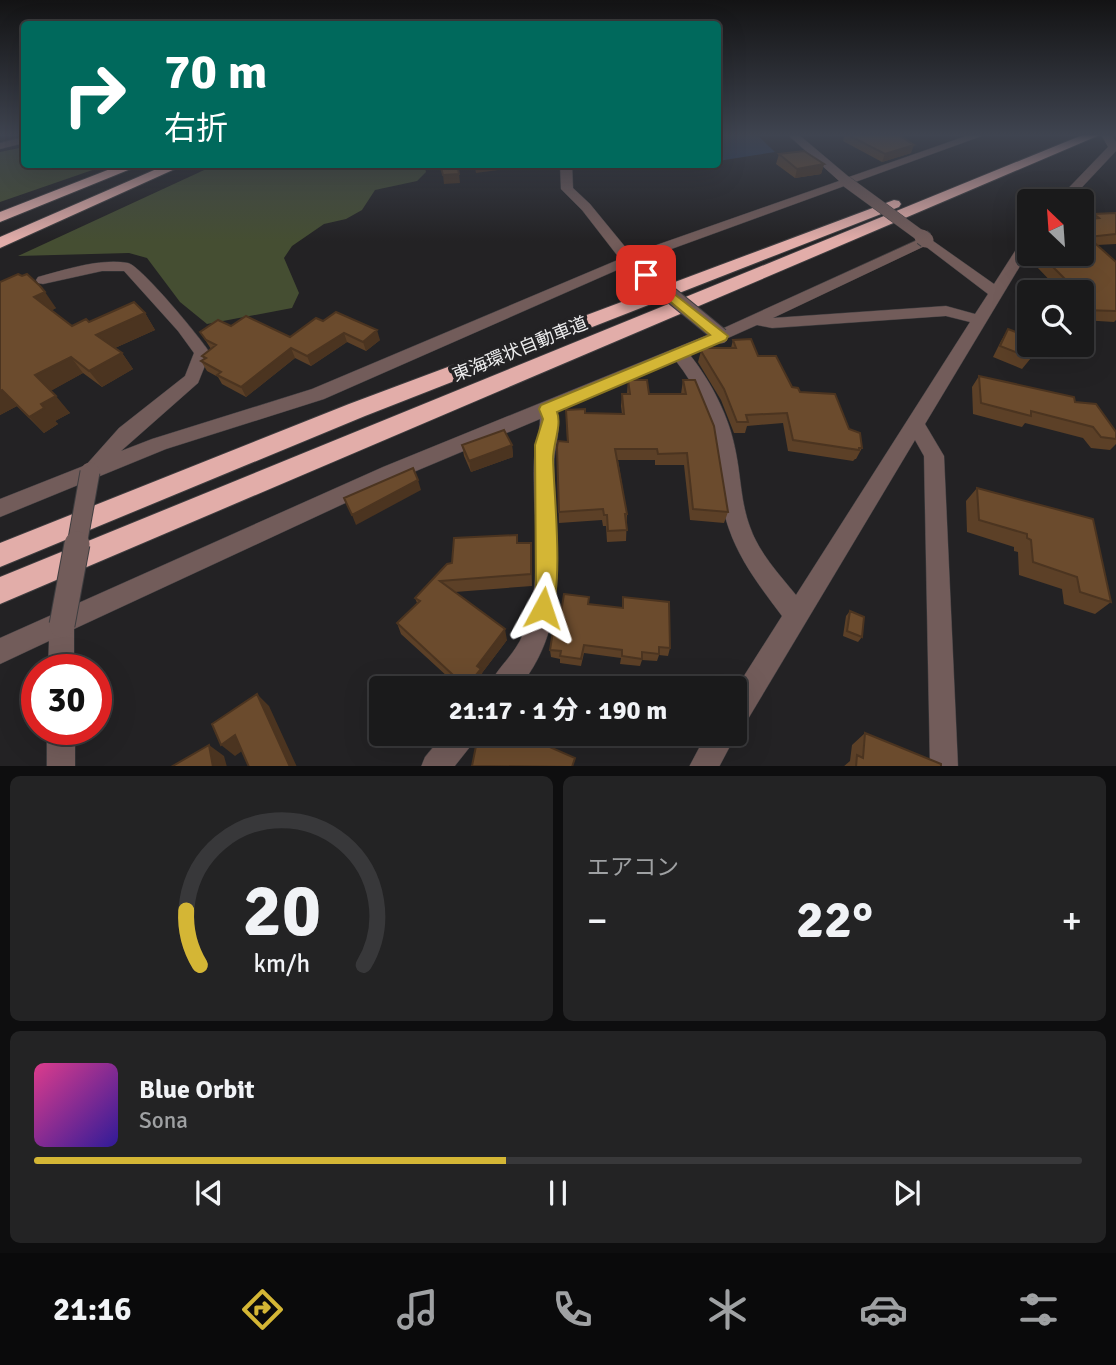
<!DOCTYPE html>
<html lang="ja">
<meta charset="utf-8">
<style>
:root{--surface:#1a1a1b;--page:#232324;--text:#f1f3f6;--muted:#9fa1a3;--line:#38383a;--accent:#d4b635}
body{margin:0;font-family:Signika,"Noto Sans JP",sans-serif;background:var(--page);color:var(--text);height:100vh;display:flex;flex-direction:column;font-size:26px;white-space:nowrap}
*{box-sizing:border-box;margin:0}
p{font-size:23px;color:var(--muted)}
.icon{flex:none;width:38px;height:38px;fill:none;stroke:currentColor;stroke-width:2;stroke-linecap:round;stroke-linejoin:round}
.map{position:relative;height:766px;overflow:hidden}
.side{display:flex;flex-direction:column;gap:10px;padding:10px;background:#0e0e0f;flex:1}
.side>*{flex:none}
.hud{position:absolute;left:21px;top:21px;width:700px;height:147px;border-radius:7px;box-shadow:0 7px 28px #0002,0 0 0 2px var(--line);background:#00695c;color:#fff;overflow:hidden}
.needle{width:46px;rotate:335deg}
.controls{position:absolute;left:1017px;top:189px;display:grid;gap:14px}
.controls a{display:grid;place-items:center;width:77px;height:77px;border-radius:7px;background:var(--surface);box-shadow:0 7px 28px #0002,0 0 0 2px var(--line);font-size:35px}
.speed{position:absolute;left:21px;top:654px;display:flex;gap:14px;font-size:35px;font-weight:700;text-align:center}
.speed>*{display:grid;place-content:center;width:91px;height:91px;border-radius:50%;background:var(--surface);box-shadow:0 7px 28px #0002,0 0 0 2px var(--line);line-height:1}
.speed .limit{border:10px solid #d22;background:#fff;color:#111}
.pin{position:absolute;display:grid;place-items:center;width:60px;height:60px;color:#fff;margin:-30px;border-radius:14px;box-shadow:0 4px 10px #0006}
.me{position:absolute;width:77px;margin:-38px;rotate:5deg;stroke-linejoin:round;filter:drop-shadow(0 0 5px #0008)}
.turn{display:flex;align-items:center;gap:24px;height:147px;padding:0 28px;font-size:32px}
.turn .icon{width:91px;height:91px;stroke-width:2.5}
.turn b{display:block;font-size:49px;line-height:60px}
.big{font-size:52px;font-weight:700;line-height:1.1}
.side .card{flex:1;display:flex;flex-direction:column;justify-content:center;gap:10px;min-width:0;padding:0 24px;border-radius:10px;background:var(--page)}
.side .dial{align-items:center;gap:0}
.dial svg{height:182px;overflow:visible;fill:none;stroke:var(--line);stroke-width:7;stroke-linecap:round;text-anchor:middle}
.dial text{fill:var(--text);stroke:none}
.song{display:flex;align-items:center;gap:21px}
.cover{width:84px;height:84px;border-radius:10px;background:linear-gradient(135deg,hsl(330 70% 55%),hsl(250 70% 35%))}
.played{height:7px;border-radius:4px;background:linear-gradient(90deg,var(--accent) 45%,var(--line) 45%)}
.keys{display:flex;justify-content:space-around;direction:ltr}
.heat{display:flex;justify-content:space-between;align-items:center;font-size:38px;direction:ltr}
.side .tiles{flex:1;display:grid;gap:10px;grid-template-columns:1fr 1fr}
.card:last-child{grid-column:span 2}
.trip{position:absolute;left:369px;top:676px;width:378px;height:70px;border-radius:7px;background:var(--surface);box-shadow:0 7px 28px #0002,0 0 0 2px var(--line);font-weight:700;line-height:70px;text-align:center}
.tab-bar{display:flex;height:112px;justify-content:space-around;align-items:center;background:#0a0a0b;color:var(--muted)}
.tab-bar .icon{width:49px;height:49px}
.tab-bar .current{color:var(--accent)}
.tab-bar b{font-size:32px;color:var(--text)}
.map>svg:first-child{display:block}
.green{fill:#454e32}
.water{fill:#283b5b}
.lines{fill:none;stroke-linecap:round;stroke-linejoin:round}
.minor-casing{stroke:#3f3e40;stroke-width:1}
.highway-casing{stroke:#3f3e40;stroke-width:2}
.minor{fill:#725c5a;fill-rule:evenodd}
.highway{fill:#e2ada9;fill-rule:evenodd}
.minor-bridge-far3-casing{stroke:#3f3e40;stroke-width:12;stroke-linecap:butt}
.minor-bridge-far2-casing{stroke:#3f3e40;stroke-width:17;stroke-linecap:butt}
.minor-bridge-far1-casing{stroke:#3f3e40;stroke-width:21;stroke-linecap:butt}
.minor-bridge-casing{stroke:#3f3e40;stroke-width:27;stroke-linecap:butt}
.minor-bridge-far3{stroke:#725c5a;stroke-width:11}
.minor-bridge-far2{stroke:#725c5a;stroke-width:15}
.minor-bridge-far1{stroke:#725c5a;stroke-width:19}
.minor-bridge{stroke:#725c5a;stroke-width:25}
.wall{fill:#5c4027}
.shaded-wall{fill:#4b3420}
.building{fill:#6b4b2d;stroke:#4b3420;stroke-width:2}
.route{fill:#d4b635;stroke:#8a7622;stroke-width:2}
.labels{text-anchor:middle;stroke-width:7;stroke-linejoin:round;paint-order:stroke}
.street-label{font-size:18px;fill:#ececed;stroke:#232224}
</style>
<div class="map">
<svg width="1116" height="767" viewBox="0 0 1116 767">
<rect width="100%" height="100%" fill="#232224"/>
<path class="green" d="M24,147V164L107,165L0,202V152Z
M424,164L426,172L417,181L375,190L362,210L346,219L324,224L292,246L284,258L299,293L292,308L207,324L180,302L147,258L129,253L18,256L215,165Z"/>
<path class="water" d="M718,134H756L775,152L718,161Z"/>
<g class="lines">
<defs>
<path id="minor" d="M787,134H798L849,177L972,134H987L633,263L324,399L166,449L0,517V499L86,465L119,428L185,376L194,353L178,331L124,271H102L43,284L38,283L36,280L38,277C65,270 99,258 128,263C140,265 201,338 210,353L198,383L121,451L152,439L312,389L620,259L582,210L561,189L560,164H572L573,188L590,204L631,254L839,181Z
M1101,134H1111L1116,142V151L1069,201H1056L1108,147Z
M24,137V143L0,149V143Z
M926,236L994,284L1024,237L1029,236V251L925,424L944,456L958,767H930L924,456L915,440L745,724L735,727V690L782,616C761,588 740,561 729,529C719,502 721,476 716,449C710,417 696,386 676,361L557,411C562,429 554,447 554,465C555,540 573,625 518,688H488C496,668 515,655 523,634C545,579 532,518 534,461C535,447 540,433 540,419L397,479L74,629V670H48L49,641L0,664V638L383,467L715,332ZM925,246L988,294L975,314L946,306L773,318ZM946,316L970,322L796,595C779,574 759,553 750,527C741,503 741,478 736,453C730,418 712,383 690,355L757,325L772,328Z
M735,729L737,733L719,767H689L707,733H735Z
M47,730H75V767H47Z
M445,733H477L473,743L454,767H421L425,757Z"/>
<path id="highway" d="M1085,134H1102L0,604V577Z
M123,164H143L0,222V212Z
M168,164H186L0,248V237Z
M894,200L899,201L901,204L899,207L365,416L0,567V543L349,404Z"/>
</defs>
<use href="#minor" class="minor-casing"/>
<use href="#highway" class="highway-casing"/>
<use href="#minor" class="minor"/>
<use href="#highway" class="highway"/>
<defs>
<path id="minor-bridge-far3" d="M847,182L925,239"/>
<path id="minor-bridge-far2" d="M922,237L926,240
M628,260L721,336"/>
<path id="minor-bridge-far1" d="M77,545L90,472"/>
<path id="minor-bridge" d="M62,625L77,544"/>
</defs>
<use href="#minor-bridge-far3" class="minor-bridge-far3-casing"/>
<use href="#minor-bridge-far2" class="minor-bridge-far2-casing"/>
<use href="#minor-bridge-far1" class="minor-bridge-far1-casing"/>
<use href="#minor-bridge" class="minor-bridge-casing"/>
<use href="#minor-bridge-far3" class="minor-bridge-far3"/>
<use href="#minor-bridge-far2" class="minor-bridge-far2"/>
<use href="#minor-bridge-far1" class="minor-bridge-far1"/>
<use href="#minor-bridge" class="minor-bridge"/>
</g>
<path class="wall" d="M845,134L911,153L882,162L843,141Z
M779,154L824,164L821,174L795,178L776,164Z
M1116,213V244L1097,245L1116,262V320L1114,322L1082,320V292H1051L1053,289L1059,290L1037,267L1045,254L1091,219L1094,214Z
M0,282L56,308L52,310L72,326L89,322L145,313L155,330L115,348L122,353L133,369L102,387L83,373L50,391L70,413L55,421L58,424L44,433L17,406L0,415Z
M323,321L380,340L366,351L347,342L311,366L295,358L246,397L222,384L218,377L207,371L201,361L204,359L202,356L211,349L200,332L231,326L290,337Z
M1008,329L1031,358L1022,369L993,357L1001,341Z
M733,340L758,356L792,387L849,429L862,448L856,459H855L853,461L788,451L783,423L747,426L745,433H734L721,400L698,362L701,351L731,348Z
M979,376L1075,402L1116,432V444L1110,450L1091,448L1083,438L1025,423L1022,427L973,414L972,387Z
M628,380L649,394H681L683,380L728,512L724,523L690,520L684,465H655V460H618L627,514L626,541L607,542L606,526H603L602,520L559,523L557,458L567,442L566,410L585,413L622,414L621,406L622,394H627Z
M462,445H512L513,457L471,472L464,456Z
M977,488L1111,602L1095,614L1064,604L1062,589L1019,575L1018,552L1014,551V547L967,532L966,501Z
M517,535L518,543H531L532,586L455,592L507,640L482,673L483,679L476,688H460L401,634L397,623L417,603L415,598L452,563Z
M623,597L670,648L668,656L659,655L657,661L642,660L640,666L620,664L621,658L584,653L581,666L560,663V659L551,657L550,650L588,604L622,608Z
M850,611L862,637L858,642L843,636L846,616Z
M865,733L941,767H843L850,761L852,745Z"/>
<path class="shaded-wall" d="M914,145L911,153L882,162L885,154Z
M824,164L821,174L795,178L797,169Z
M498,165V170L476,173L475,167Z
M459,174L460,183L444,184L443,175Z
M45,292L56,308L47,313L34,297Z
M145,313L155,330L108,351L96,335Z
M377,330L380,340L366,351L363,342Z
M344,333L347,342L311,366L307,356Z
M291,348L295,358L246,397L241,387Z
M122,353L133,369L102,387L89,371Z
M71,357L83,373L49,392L35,375Z
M2,390L17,406L0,415V391Z
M56,396L70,413L55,421L58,424L44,433L29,417L41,404Z
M512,445L513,457L471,472L469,461Z
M418,480L421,490L356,525L352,515Z
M505,629L507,640L482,673L483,679L476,688H467L477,666Z
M257,694L269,706L297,767H290Z
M235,735L249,746L235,756L221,745Z
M209,745L224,756L227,767H213Z"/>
<path class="building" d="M846,134H897L914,145L885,154Z
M804,151L824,164L797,169L779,154Z
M440,164H457L459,174L443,175Z
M474,164H497L498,165L475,167Z
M1116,213V234L1088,237L1116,262V311L1082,310V292H1056L1053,289L1077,291L1043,257L1045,254H1082V220L1099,218L1094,214Z
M18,274L22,276L27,274L40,286L45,292L34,297L72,326L86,319L89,322L134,302L145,313L96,335L122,353L89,371L71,357L35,375L56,396L41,404L44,408L29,417L2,390L0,391V282Z
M336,312L377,330L363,342L344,333L307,356L291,348L241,387L217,375L221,372L201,361L206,358L202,356L216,345L206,340L200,332L218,320L231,326L246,316L290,337L316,318L323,321Z
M1008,329L1029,337V345H1036L1031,358L1000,346Z
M751,339L758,356H776L792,387L798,388L800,392L835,394L849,429L860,433L862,448H859V450L793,440L787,413L746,415L748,422H737L724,389L701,351L704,348H736L733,340Z
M979,376L1074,397L1075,402L1096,404L1116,432V439L1101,437L1093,427L1031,411V416L981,403Z
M628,380H647L649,394H686L683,380H695L714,426L728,512L693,509L687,453L658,454L657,449H615L627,514H625L627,530L608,531L607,515H604L603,509L559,512L557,447L558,441L568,442L566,410L585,409V413L624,414L622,394H630Z
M504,430L512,445L469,461L462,445Z
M413,468L418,480L352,515L344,498Z
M977,488L1093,519L1111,602L1080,592L1077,577L1033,562L1031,540L1027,538V534L979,520Z
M517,535V543H531V574L440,581L505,629L477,666L481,669L466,687L397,623L420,601L415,598L447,564L452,563L454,538Z
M564,594L589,597L588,604L623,608V597L669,602L670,648L659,647V654L642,652V659L622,656V650L584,645L581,659L560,656L561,651L550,650L554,625L559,626Z
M850,611L864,617L862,637L847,631Z
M257,694L290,767H249L235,735L221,745L212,724Z
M865,733L941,764V767H856L857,755L863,758Z
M478,736L524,743L527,737L575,758L572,767L472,766Z
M209,745L213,767H171Z"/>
<linearGradient id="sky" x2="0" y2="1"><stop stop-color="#131314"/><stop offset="0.56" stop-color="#3f4450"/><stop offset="1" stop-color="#3f4450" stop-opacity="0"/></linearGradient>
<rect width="1116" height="241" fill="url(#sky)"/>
<path class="route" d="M646,272L728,336L726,340L557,412C562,425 553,444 553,459C554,497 564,584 550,616L543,619L535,616L532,608L536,591L535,445L543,419L539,409L541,405L710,335L642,278L640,275Z"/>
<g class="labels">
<g class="street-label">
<text transform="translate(520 349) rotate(-22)" y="6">東海環状自動車道</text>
</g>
</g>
</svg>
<div class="controls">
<a><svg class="needle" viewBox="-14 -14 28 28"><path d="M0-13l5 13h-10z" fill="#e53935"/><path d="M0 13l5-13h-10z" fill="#9fa1a3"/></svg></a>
<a><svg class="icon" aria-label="search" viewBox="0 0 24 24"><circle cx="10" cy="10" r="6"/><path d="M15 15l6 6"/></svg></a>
</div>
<div class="speed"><div class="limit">30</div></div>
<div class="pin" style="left:646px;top:275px;background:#d93025"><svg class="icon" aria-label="arrive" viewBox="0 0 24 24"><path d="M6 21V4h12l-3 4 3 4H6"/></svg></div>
<svg class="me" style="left:543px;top:608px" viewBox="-20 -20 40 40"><path d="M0-17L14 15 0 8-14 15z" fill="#d4b635" stroke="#fff" stroke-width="4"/></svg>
<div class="trip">21:17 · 1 分 · 190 m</div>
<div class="hud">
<div class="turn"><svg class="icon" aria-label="right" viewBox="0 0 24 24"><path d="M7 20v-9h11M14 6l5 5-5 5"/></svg><div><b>70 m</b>右折</div></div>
</div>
</div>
<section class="side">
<div class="tiles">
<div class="card dial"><svg viewBox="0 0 100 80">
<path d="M14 69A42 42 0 1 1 86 69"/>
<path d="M14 69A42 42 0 0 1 8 45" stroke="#d4b635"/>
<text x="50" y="56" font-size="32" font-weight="700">20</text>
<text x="50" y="72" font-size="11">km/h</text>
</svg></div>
<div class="card"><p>エアコン</p>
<div class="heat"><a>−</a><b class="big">22°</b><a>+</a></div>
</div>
<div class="card">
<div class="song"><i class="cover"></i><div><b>Blue Orbit</b><p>Sona</p></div></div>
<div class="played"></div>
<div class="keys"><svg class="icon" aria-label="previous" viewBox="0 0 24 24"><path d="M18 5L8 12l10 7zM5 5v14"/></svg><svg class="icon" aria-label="pause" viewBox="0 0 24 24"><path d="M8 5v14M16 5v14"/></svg><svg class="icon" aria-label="next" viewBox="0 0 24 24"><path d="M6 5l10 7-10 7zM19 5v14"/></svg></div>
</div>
</div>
</section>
<nav class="tab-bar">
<b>21:16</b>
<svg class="icon current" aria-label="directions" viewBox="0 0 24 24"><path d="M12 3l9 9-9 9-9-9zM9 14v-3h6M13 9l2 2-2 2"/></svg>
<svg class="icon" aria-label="music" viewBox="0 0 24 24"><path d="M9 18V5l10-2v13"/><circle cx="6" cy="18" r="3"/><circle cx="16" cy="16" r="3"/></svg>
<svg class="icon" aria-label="phone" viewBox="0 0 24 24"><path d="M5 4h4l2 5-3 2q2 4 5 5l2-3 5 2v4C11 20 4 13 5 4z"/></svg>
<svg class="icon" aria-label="climate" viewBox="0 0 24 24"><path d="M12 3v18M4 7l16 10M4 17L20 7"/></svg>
<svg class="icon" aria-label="car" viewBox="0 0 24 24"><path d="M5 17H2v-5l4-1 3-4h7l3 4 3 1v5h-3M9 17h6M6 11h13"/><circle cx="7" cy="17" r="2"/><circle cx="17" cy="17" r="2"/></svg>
<svg class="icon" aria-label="filters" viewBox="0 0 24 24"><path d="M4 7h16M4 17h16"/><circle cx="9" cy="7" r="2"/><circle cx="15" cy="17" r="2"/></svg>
</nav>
